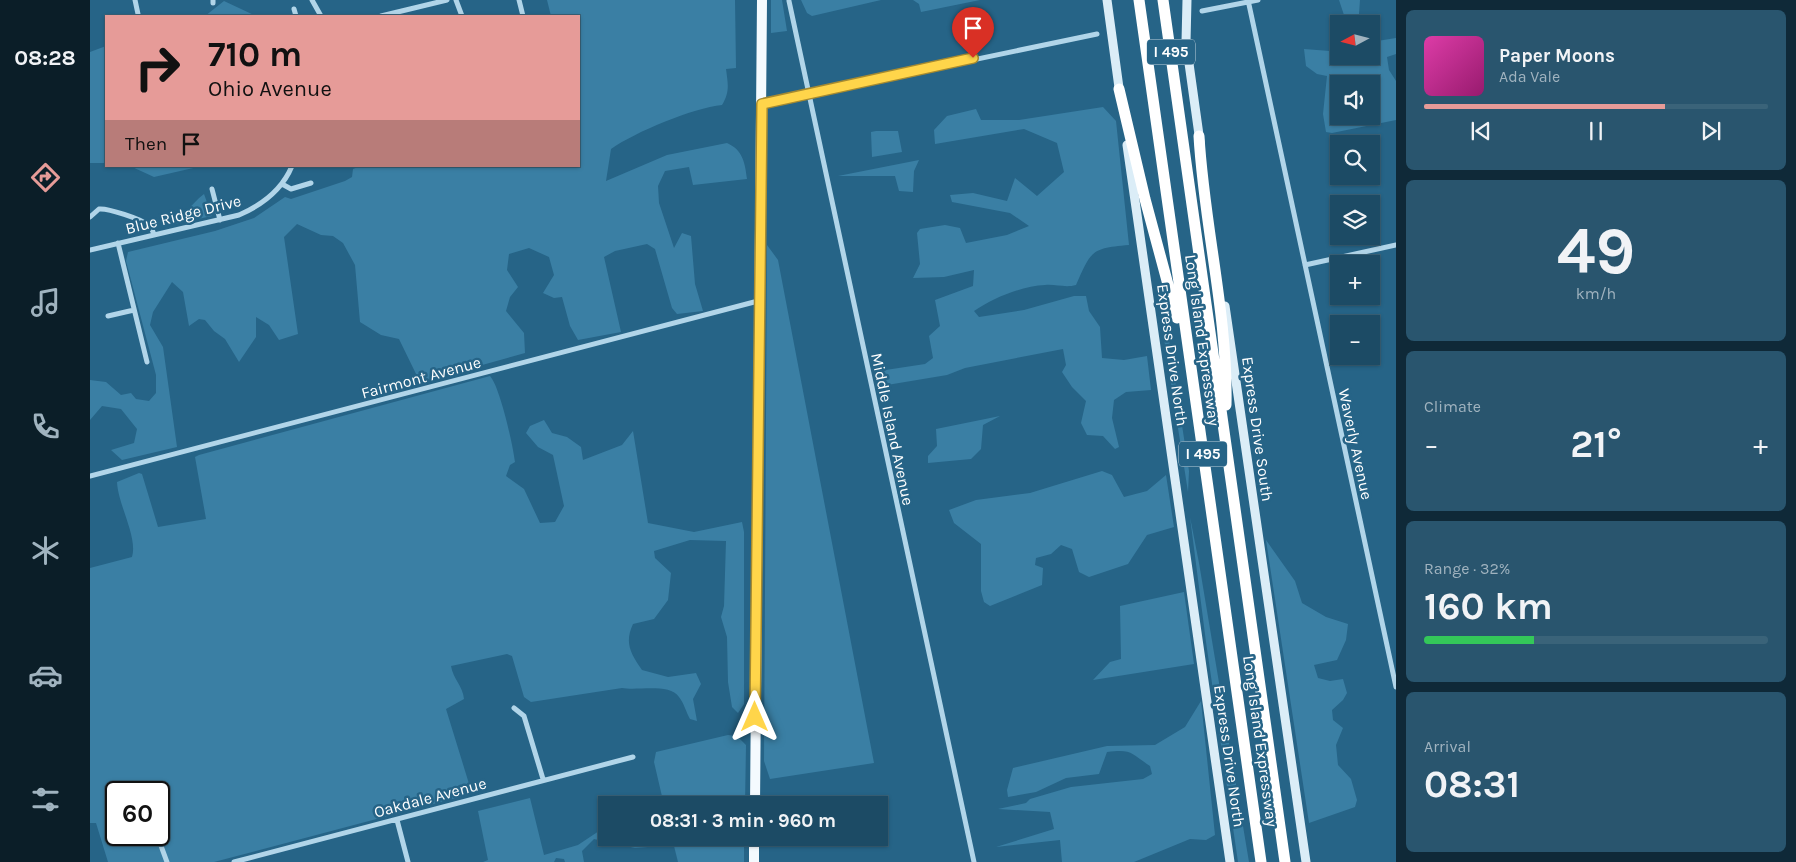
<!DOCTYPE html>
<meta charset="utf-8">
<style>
:root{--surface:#1c4b65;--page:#29556e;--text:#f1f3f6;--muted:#a0b3bf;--line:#3a6379;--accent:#e69b98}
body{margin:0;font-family:Karla,sans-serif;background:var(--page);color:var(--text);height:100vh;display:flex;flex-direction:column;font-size:19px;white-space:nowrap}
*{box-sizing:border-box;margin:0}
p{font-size:16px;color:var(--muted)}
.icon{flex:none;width:28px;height:28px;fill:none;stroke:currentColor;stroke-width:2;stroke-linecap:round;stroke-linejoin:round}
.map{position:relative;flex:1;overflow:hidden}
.sheet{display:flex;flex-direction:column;gap:10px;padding:10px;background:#0f2938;width:400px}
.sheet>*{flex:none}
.hud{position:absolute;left:15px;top:15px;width:475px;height:152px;border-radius:0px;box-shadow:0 1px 4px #0004,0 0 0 1px var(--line);background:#e69b98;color:#111;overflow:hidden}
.needle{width:32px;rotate:263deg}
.buttons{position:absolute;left:1240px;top:15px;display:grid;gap:10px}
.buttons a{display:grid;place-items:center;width:50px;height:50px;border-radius:0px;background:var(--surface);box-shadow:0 1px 4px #0004,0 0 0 1px var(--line);font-size:25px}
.speed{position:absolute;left:15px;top:781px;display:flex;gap:10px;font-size:25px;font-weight:700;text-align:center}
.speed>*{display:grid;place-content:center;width:65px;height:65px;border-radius:50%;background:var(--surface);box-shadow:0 1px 4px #0004,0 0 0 1px var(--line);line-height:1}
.speed .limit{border:2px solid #111;border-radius:8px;background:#fff;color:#111}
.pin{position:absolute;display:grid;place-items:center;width:42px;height:42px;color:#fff;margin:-51px -21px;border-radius:50% 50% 50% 0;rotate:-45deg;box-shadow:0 0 5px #0007}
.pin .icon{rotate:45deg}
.me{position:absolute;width:55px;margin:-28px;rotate:0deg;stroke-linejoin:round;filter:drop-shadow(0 0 4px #0008)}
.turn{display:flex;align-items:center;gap:18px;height:105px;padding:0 20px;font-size:22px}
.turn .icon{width:65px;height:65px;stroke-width:2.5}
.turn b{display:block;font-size:35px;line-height:42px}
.then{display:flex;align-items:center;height:48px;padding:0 20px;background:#0003;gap:10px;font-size:19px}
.big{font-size:38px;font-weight:700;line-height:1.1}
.sheet .card{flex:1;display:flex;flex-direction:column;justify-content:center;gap:8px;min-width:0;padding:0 18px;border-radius:8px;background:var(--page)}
.sheet .dial{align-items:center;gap:0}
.dial b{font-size:65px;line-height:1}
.song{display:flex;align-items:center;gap:15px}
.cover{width:60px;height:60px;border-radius:8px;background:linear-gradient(135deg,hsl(320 70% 55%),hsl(320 70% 35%))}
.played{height:5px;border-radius:2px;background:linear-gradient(90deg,var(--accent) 70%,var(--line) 70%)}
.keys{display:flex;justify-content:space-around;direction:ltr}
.heat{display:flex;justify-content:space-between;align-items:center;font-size:28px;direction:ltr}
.charge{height:8px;border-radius:4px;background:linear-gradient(90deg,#34c759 32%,var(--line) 0)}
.trip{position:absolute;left:508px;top:796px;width:290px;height:50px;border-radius:0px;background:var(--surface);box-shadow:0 1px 4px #0004,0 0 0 1px var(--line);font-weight:700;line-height:50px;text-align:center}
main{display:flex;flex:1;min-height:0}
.menu{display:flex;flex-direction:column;width:90px;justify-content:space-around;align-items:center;background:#0b1e28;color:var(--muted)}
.menu .icon{width:35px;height:35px}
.menu .on{color:var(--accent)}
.menu b{font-size:22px;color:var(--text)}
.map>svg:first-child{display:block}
.green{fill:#3a7fa4;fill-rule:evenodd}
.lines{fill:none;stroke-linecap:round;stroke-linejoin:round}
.street{stroke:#b1d5e9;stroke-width:5}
.secondary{stroke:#dbedf7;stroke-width:9}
.primary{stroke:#f4fafe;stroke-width:10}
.highway{stroke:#fff;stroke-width:11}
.route-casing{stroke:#a68a30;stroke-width:12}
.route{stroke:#ffd54a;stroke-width:9}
.labels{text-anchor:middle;stroke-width:5;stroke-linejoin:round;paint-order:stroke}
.shield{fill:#266487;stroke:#bed0db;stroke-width:1}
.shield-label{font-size:15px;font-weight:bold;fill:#fff}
.street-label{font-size:16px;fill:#fff;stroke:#266487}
</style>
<main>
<nav class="menu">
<b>08:28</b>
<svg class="icon on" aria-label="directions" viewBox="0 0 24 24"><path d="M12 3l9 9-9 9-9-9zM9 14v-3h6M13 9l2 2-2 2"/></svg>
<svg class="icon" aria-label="music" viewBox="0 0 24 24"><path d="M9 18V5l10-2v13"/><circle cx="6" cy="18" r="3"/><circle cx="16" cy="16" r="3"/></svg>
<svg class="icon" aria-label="phone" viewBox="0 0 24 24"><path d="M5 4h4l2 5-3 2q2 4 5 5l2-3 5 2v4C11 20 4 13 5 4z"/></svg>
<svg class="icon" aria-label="climate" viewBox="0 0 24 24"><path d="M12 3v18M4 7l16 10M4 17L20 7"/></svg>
<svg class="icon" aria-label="car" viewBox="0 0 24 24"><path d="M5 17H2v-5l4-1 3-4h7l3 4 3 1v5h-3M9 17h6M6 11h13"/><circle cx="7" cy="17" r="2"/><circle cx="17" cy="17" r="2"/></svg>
<svg class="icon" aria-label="filters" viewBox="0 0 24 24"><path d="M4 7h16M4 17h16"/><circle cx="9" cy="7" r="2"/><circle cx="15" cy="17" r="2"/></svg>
</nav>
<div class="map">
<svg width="1306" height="862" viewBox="0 0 1306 862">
<rect width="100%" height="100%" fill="#266487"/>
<path class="green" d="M457,0H645L646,68L636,69C638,84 640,92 632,105C603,108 545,132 521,149L516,181L577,155L637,143C653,150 655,163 657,179L603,185L599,167L575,171L568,186L569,203L584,248L592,233L601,236L605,284L613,311L587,314L582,308L565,249L557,244L525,251L514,257L531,332L488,340L480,326L472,297L464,298L453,293L464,275L459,257L439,248L419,254L417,270L428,287L420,297L416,311L434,333L435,353L335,381L328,378L309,339L291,335L270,322L265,265L253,243L243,236L231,235L207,224L194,237L208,334L189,340L179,325L166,317V337L149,362L135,339L124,331L115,320L109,319L99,326L93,292L82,282L63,312L60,325L73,347L87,447L32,460L21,450L44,443L47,429L31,409L12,406L0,420V380L16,382L31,395L41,393L46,399L59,401L66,393V375L36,261L38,252L125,231L164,218L195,197L201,199L255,181L262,177L263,169L270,166H489V16H461Z
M681,0H692L697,31L681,33Z
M711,0H791L722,16L717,13Z
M823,0H890L831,12L829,4Z
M1249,0H1270L1269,14L1273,24H1257Z
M134,1L166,16H115Z
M1306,38V54L1297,57L1299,70L1306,81V120L1242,133L1236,132L1233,114L1237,76L1227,74L1216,66L1214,49L1240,51L1249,42V56H1281V42ZM1249,84H1281V116H1249Z
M16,46V163H0V52Z
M1013,107L1026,121L1039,245C1001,248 1001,251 986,285C975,288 966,284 955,285C932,286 903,298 884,311L889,317L934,310L984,296H996L999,311L1010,327L1012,358L1034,360L1057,356L1061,390L1036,392L1024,400L1022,418L1029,447L1025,449L1013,436L997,435L991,423L996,401L982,387L972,372L976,365L973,349L875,368L857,375L791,386L789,371L835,364L843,358L839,336L850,326L845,300L883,286L884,270L854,277L823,278L830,264L827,233L830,229L855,225L870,228L876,243L917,235L939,226L920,213L862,202L860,195L883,193L917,201L925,178L947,196L974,172L967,143L934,129L845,144L844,130L857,116L886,109L891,120H929Z
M786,131H808L812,152L782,157L781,132Z
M829,160L824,171L823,192L809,191L805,176H748Z
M40,166H112L64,177Z
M114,194L122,216L80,225L74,223C80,217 88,216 96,211C102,206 107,199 114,194Z
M677,245L688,260L784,763L680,779L674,761Z
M1077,327L1099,471L1098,492L1073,332Z
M400,376C410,387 423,445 425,462L420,465L416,476L434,489L450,523L465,522L474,506L463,455L448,447L436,433L440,426L454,420L462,433L477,437L491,447L493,460L532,445L543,431L558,523L604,532L652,522L654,532V704L648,713L642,707L638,682L637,637L631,617L634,606L636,541L600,540L564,551L565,558L581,573L578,600L564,619L543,624C534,643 541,654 552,670L578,677L606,673L611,684L603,699L607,721L600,719C596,712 594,703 589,697C580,683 547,691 532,688L441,702L434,697L422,656L417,654L361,666C363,679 373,686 374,699L356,709L380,787L377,795L124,862H18L6,823H0V568L42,557C48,537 28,505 27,482L49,473L52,474L68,527L116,519L105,457L109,455ZM26,792H69V835H26Z
M910,416L893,425L891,449L881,459L838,463V456L847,446L846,429Z
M1012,471L1022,475L1034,497L1057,491L1076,475L1084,527L1057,535L1038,564L999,577L989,572L982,549L971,545L961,554L946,558L945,565L953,568L952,585L900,606L894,602L891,591V544L864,523L859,510L886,500L940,493Z
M1100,517L1109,563L1159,862H1148L1116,642Z
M1176,540L1205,581L1212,603L1236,617L1258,624L1256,640L1247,660L1224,665L1228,678L1240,681L1253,679L1257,693L1253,700L1242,710L1243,720L1253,728L1246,745L1248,765L1261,779L1267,800L1265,807L1219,823Z
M1094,592L1104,664L1003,680L1020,662L1031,659L1030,606Z
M1111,701L1125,835L1116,840L1100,839L1044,862H972L970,840L906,847L964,829L960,812L908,809L936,803L940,799L981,787L1053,779L1062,774L1060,766C1040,753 1043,749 1017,752L1009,774L976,778L946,792L918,797L917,790L923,768L1017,746L1065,745L1095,727Z
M638,735L647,736L656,745L655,805H574L564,762L566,752Z
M440,798L454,855L488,845L512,829H516V838H559L558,847L545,848L504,839L492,851L494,862H475L474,859L466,858L464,862H393L398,860L388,811Z
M582,838H654V862H588Z"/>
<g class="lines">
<path class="street" d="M45,0L48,14
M123,0V3
M222,0L231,16
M366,0L372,16
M429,0L433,16
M1158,0L1306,687
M699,1L884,862
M204,9L206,16
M1112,11L1168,0
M291,16L357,0
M672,104L1007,34
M192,184L201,189L221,183
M122,189L130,220
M0,217L9,209C18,208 51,219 58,225C62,228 63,231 64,235
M28,243L57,362
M0,250L149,215C172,205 192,190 202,166
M1215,265L1306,245
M18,316L44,310
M0,476L668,301
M424,708L434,716L453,779
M307,820L318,862
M67,835L77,862
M144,862L543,757"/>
<path class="secondary" d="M1017,0L1030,95
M1097,0L1096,42L1110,142
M1037,145L1140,862
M1135,306L1216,862"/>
<path class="primary" d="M665,805L672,0
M664,862V838"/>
<path class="highway" d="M1049,0L1171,862
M1073,0L1195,862
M1029,89L1055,199L1087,318
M1109,136C1114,226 1138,315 1136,405"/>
</g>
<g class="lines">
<defs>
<path id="route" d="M665,717L672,104L883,58"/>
</defs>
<use href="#route" class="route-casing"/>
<use href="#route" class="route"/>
</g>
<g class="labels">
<g class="shield">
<rect x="1057" y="39.5" width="48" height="25" rx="4"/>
<rect x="1089" y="441.5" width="48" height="25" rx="4"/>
</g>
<g class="shield-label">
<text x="1081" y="57">I 495</text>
<text x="1113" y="459">I 495</text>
</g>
<g class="street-label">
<text transform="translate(93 214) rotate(-14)" y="6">Blue Ridge Drive</text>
<text transform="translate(1113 340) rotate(82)" y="6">Long Island Expressway</text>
<text transform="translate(1083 355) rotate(82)" y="6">Express Drive North</text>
<text transform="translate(331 377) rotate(-15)" y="6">Fairmont Avenue</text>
<text transform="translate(803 429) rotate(78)" y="6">Middle Island Avenue</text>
<text transform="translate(1168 429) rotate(82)" y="6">Express Drive South</text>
<text transform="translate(1266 444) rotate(78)" y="6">Waverly Avenue</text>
<text transform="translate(1171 741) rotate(82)" y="6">Long Island Expressway</text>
<text transform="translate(1140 756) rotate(82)" y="6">Express Drive North</text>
<text transform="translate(340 797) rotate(-15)" y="6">Oakdale Avenue</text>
</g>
</g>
</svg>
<div class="buttons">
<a><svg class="needle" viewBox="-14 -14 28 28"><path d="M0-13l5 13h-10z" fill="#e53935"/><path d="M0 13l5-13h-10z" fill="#a0b3bf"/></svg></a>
<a><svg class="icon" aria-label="sound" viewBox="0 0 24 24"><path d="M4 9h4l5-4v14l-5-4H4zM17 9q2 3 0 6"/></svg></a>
<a><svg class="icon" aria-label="search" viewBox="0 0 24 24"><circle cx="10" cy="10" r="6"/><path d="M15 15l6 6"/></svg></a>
<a><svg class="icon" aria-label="layers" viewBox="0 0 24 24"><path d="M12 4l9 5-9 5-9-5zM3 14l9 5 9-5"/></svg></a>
<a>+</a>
<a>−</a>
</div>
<div class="speed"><div class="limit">60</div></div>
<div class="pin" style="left:883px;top:58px;background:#d93025"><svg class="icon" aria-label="arrive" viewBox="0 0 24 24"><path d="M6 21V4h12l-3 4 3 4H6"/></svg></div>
<svg class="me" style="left:665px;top:717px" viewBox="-20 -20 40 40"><path d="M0-17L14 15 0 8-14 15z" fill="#ffd54a" stroke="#fff" stroke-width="4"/></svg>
<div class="trip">08:31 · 3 min · 960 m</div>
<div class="hud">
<div class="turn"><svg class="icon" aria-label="right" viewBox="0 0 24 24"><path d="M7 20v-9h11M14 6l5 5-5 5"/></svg><div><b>710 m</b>Ohio Avenue</div></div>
<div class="then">Then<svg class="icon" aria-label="arrive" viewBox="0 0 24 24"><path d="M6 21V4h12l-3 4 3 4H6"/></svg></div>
</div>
</div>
<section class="sheet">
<div class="card">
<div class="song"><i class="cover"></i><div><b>Paper Moons</b><p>Ada Vale</p></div></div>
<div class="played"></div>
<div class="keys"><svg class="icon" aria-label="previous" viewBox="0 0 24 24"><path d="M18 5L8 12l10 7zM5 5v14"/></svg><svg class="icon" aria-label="pause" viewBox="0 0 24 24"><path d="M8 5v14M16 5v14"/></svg><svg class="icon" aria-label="next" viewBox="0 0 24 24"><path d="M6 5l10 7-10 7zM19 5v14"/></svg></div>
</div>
<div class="card dial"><b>49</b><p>km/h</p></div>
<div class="card"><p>Climate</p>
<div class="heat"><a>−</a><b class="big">21°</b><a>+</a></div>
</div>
<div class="card"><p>Range · 32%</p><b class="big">160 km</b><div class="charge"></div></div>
<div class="card"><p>Arrival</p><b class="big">08:31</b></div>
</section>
</main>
